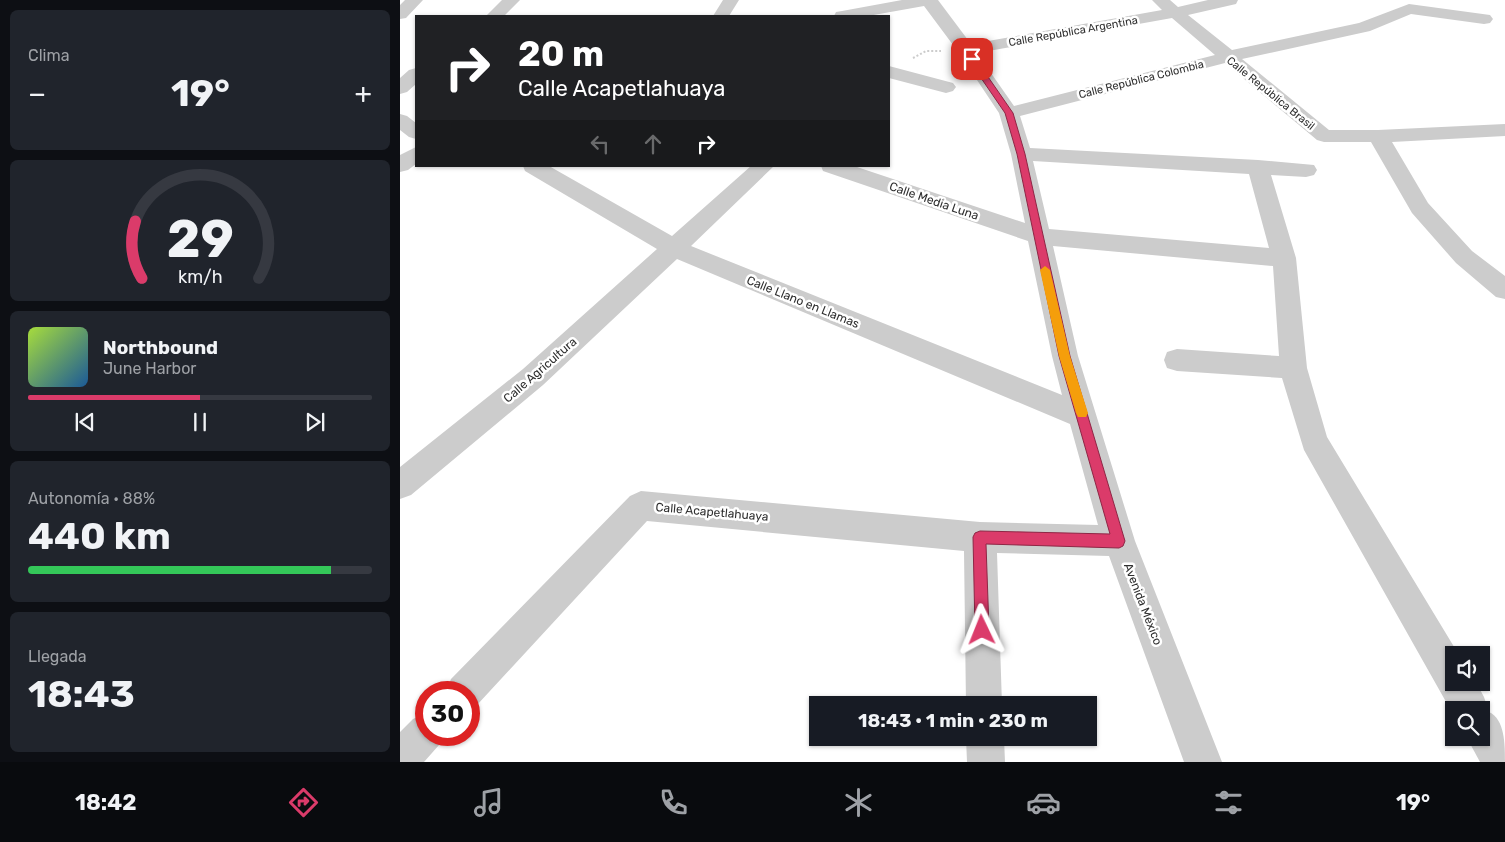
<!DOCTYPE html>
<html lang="es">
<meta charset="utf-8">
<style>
:root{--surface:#171b24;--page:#20242c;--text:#f1f3f6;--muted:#9ea1a6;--line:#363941;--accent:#db3b6a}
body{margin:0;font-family:Rubik,sans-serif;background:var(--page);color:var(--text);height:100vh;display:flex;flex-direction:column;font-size:19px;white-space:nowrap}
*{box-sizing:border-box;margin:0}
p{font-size:16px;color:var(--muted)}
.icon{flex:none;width:28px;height:28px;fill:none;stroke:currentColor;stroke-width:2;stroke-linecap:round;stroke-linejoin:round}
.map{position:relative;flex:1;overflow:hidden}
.details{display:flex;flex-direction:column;gap:10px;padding:10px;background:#0d0f14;width:400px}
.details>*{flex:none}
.hud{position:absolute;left:15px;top:15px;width:475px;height:152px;border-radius:0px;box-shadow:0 1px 4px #0004;background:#202124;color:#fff;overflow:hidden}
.tools{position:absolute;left:1045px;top:646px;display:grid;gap:10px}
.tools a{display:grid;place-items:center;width:45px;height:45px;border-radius:0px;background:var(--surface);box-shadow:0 1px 4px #0004;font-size:25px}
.speed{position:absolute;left:15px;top:681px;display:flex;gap:10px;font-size:25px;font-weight:700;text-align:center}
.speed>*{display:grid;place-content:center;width:65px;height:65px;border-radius:50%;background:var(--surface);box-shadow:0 1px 4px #0004;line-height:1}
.speed .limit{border:8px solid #d22;background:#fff;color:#111}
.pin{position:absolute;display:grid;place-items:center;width:42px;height:42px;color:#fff;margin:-21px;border-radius:10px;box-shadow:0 2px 8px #0006}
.me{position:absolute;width:55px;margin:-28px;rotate:358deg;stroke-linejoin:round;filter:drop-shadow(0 0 4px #0008)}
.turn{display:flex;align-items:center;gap:18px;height:105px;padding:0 20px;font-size:22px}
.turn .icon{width:65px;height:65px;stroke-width:2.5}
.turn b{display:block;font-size:35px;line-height:42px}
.lanes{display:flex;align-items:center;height:48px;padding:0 20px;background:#0003;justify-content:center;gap:25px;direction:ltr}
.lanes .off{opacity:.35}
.big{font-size:38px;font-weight:700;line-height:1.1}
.details .card{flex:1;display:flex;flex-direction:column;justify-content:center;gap:8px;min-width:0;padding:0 18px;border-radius:8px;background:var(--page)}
.details .dial{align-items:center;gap:0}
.dial svg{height:130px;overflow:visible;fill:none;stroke:var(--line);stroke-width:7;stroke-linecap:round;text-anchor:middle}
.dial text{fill:var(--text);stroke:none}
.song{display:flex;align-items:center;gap:15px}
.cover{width:60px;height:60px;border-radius:8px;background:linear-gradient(135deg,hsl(80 70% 55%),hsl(210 70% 35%))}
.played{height:5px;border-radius:2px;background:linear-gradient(90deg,var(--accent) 50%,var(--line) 50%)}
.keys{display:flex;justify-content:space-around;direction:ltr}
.heat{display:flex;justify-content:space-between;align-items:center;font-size:28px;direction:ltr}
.charge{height:8px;border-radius:4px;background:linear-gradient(90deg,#34c759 88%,var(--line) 0)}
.trip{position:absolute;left:409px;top:696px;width:288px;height:50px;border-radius:0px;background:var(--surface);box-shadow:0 1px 4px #0004;font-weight:700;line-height:50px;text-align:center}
.dock{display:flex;height:80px;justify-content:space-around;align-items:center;background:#090b0e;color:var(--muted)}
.dock .icon{width:35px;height:35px}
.dock .selected{color:var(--accent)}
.dock b{font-size:22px;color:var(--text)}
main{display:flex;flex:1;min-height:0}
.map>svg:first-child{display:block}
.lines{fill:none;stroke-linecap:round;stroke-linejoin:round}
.path{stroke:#ccc;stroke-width:2;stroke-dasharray:2 2;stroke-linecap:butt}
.minor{fill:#ccc;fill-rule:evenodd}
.route{fill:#db3b6a;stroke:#8e2645}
.slow{fill:#f59e0b}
.labels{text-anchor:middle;stroke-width:5;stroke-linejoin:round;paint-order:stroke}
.far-street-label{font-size:11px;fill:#2f2f2f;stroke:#fff}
.street-label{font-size:12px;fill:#2f2f2f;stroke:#fff}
</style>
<main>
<section class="details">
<div class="card"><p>Clima</p>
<div class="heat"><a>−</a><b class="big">19°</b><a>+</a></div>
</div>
<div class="card dial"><svg viewBox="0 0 100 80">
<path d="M14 69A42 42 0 1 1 86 69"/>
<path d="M14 69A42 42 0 0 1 10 34" stroke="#db3b6a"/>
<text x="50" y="56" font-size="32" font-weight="700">29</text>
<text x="50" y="72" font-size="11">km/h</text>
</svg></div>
<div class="card">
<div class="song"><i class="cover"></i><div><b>Northbound</b><p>June Harbor</p></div></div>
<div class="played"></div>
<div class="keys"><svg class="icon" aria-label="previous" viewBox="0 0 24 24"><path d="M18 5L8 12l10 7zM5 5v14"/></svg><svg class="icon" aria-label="pause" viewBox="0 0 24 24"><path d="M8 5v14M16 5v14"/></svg><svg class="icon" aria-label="next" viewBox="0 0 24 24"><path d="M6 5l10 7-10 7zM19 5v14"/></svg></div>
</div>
<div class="card"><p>Autonomía · 88%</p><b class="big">440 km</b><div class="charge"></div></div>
<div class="card"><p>Llegada</p><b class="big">18:43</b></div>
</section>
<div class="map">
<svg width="1105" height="762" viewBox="0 0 1105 762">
<rect width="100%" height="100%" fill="#fff"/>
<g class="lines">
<path class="path" d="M513,58L526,51H541"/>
<path class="minor" d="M5,0H23L6,18L0,19V5Z
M102,0H120L104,16H86Z
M323,0H339L329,16H313Z
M502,0H538L571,44L762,10L752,0H770L778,7L808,0H838L836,4L788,15L832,50L959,23L1009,4L1090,15L1093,19L1090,23L1084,24L1011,14L970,31L842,59L929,130H978L1105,124V136L992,142L1028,203L1072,251L1105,276V299L1096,297L1056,263L1012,213L971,142H924L917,140L825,63L620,116L630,148L858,160L914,165L917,170L914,175L906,177L871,175L896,258L907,368L927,437L1059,655H1054V682H1076L1084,697L1089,712C1105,719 1105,745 1105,762H1080L1067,738H1081V710H1054V716L904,450L882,378L777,371L767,368L764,360L767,352L777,349L879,356L873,266L653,246L678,356L735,541L822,762H784L709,556L597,553L602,705H566L564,551L247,521L77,705L69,708V692H46L51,679L230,496L241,491L580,522L698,525L670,424L277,259L143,385L11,495L0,499V467L123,369L257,249L125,171L123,166H149L272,236L351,166H374L291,246L662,395L652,356L628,241L423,171L421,166H454L625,223L611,154L599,113L559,53L524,6L468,16H434L436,12L442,11ZM772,18L815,55L614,106L577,53ZM633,161L849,174L869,248L649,229Z
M489,66L553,83L556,87L553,91L546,93L489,78Z
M16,68V84L7,92L0,94V78L9,70Z
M0,114L7,116L16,123V139L9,137L0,130Z
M16,147V164L8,170L0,172V155Z
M26,713V735H44L39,745L24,762H0V732L13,719Z
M566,738H604L605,762H567Z"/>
</g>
<path class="route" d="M572,57L575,58L613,113L625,154L670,356L725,541L723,546L719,548L586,544L589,630L587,635L582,638L577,635L575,630L573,537L575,533L580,531L710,534L659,356L617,154L605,113L568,59Z"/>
<path class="slow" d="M645,266L650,270L670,356L688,413L686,417H678L676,413L659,356L640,270Z"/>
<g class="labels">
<g class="far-street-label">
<text transform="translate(673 31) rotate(-10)" y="4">Calle República Argentina</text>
<text transform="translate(741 79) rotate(-14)" y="4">Calle República Colombia</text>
<text transform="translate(871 93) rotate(39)" y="4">Calle República Brasil</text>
</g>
<g class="street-label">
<text transform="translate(534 201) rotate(19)" y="4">Calle Media Luna</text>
<text transform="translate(403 302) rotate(22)" y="4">Calle Llano en Llamas</text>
<text transform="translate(140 370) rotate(-41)" y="4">Calle Agricultura</text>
<text transform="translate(312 512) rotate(5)" y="4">Calle Acapetlahuaya</text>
<text transform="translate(743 604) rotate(69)" y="4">Avenida México</text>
</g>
</g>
</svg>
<div class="tools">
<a><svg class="icon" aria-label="sound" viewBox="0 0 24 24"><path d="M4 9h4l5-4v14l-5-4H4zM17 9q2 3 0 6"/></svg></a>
<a><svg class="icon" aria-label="search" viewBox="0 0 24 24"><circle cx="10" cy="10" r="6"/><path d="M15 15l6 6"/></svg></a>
</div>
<div class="speed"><div class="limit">30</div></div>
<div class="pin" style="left:572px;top:59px;background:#d93025"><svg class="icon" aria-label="arrive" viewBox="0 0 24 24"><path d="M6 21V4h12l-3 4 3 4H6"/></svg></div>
<svg class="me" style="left:582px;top:630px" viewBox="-20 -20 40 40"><path d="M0-17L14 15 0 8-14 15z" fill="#db3b6a" stroke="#fff" stroke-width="4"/></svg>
<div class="trip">18:43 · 1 min · 230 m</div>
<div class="hud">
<div class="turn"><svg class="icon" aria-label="right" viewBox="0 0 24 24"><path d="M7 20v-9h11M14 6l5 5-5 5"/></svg><div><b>20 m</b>Calle Acapetlahuaya</div></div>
<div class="lanes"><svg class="icon off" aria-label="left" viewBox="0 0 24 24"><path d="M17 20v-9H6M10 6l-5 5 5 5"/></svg><svg class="icon off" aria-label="ahead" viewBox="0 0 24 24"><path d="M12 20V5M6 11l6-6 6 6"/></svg><svg class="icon" aria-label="right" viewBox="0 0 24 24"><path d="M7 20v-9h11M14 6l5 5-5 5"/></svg></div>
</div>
</div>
</main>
<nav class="dock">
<b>18:42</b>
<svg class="icon selected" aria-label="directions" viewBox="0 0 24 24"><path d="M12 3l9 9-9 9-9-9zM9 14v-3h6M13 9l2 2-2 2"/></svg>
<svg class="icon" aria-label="music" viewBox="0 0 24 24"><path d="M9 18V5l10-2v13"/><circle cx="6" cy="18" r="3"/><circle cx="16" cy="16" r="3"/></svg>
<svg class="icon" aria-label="phone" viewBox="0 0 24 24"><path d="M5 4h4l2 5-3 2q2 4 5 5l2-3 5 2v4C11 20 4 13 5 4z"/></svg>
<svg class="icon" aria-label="climate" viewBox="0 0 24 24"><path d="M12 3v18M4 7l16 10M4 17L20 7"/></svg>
<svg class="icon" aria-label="car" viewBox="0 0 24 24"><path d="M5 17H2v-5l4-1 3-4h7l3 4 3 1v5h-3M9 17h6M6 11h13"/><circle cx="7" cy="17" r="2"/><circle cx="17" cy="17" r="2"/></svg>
<svg class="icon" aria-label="filters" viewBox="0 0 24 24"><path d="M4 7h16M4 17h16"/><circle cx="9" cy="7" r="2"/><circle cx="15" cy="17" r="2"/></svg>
<b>19°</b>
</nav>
